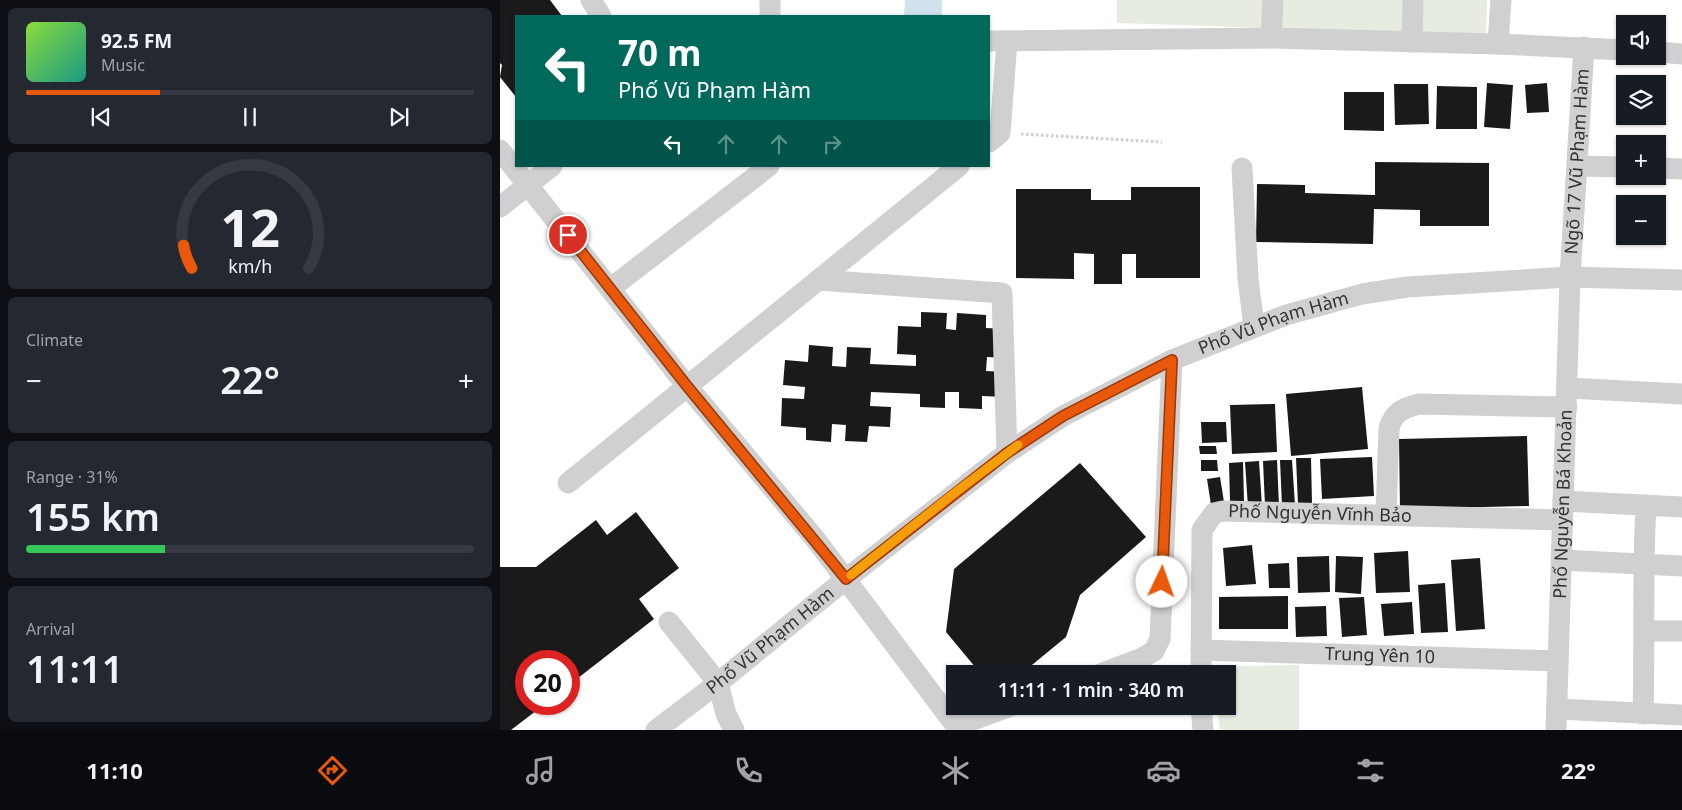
<!DOCTYPE html>
<meta charset="utf-8">
<style>
:root{--surface:#171b24;--page:#242831;--text:#f1f3f6;--muted:#9ea1a6;--line:#363941;--accent:#ea580c}
body{margin:0;font-family:"Noto Sans",sans-serif;background:var(--page);color:var(--text);height:100vh;display:flex;flex-direction:column;font-size:19px;white-space:nowrap}
*{box-sizing:border-box;margin:0}
p{font-size:16px;color:var(--muted)}
.icon{flex:none;width:28px;height:28px;fill:none;stroke:currentColor;stroke-width:2;stroke-linecap:round;stroke-linejoin:round}
.map{position:relative;flex:1;overflow:hidden}
.panel{display:flex;flex-direction:column;gap:8px;padding:8px;background:#0d0f14;width:500px}
.panel>*{flex:none}
.banner{position:absolute;left:15px;top:15px;width:475px;height:152px;border-radius:0px;box-shadow:0 1px 4px #0004;background:#00695c;color:#fff;overflow:hidden}
.tools{position:absolute;left:1116px;top:15px;display:grid;gap:10px}
.tools a{display:grid;place-items:center;width:50px;height:50px;border-radius:0px;background:var(--surface);box-shadow:0 1px 4px #0004;font-size:25px}
.speed{position:absolute;left:15px;top:650px;display:flex;gap:10px;font-size:25px;font-weight:700;text-align:center}
.speed>*{display:grid;place-content:center;width:65px;height:65px;border-radius:50%;background:var(--surface);box-shadow:0 1px 4px #0004;line-height:1}
.speed .limit{border:8px solid #d22;background:#fff;color:#111}
.pin{position:absolute;display:grid;place-items:center;width:42px;height:42px;color:#fff;margin:-21px;border:2px solid #fff;border-radius:50%;box-shadow:0 1px 5px #0007}
.me{position:absolute;width:55px;margin:-28px;rotate:3deg;stroke-linejoin:round;filter:drop-shadow(0 0 4px #0008)}
.turn{display:flex;align-items:center;gap:18px;height:105px;padding:0 20px;font-size:22px}
.turn .icon{width:65px;height:65px;stroke-width:2.5}
.turn b{display:block;font-size:35px;line-height:42px}
.lanes{display:flex;align-items:center;height:48px;padding:0 20px;background:#0003;justify-content:center;gap:25px;direction:ltr}
.lanes .off{opacity:.35}
.big{font-size:38px;font-weight:600;line-height:1.1}
.panel .widget{flex:1;display:flex;flex-direction:column;justify-content:center;gap:8px;min-width:0;padding:0 18px;border-radius:8px;background:var(--page)}
.panel .dial{align-items:center;gap:0}
.dial svg{height:130px;overflow:visible;fill:none;stroke:var(--line);stroke-width:7;stroke-linecap:round;text-anchor:middle}
.dial text{fill:var(--text);stroke:none}
.song{display:flex;align-items:center;gap:15px}
.cover{width:60px;height:60px;border-radius:8px;background:linear-gradient(135deg,hsl(90 70% 55%),hsl(170 70% 35%))}
.played{height:5px;border-radius:2px;background:linear-gradient(90deg,var(--accent) 30%,var(--line) 30%)}
.keys{display:flex;justify-content:space-around;direction:ltr}
.heat{display:flex;justify-content:space-between;align-items:center;font-size:28px;direction:ltr}
.charge{height:8px;border-radius:4px;background:linear-gradient(90deg,#34c759 31%,var(--line) 0)}
.trip{position:absolute;left:446px;top:665px;width:290px;height:50px;border-radius:0px;background:var(--surface);box-shadow:0 1px 4px #0004;font-weight:600;line-height:50px;text-align:center}
.menu{display:flex;height:80px;justify-content:space-around;align-items:center;background:#090b0e;color:var(--muted)}
.menu .icon{width:35px;height:35px}
.menu .selected{color:var(--accent)}
.menu b{font-size:22px;color:var(--text)}
main{display:flex;flex:1;min-height:0}
.map>svg:first-child{display:block}
.green{fill:#e6ecdf}
.water{fill:#cfe2ee}
.building{fill:#1a1a1a}
.lines{fill:none;stroke-linecap:round;stroke-linejoin:round}
.path{stroke:#cdcdcd;stroke-width:3;stroke-dasharray:2.5 2.5;stroke-linecap:butt}
.minor{stroke:#d0d0d0;stroke-width:21}
.route-casing{stroke:#983908;stroke-width:12}
.route{stroke:#ea580c;stroke-width:9}
.slow{stroke:#f59e0b;stroke-width:9}
.labels{text-anchor:middle;stroke-width:5;stroke-linejoin:round;paint-order:stroke}
.street-label{font-size:18px;fill:#333;stroke:#fff}
</style>
<main>
<section class="panel">
<div class="widget">
<div class="song"><i class="cover"></i><div><b>92.5 FM</b><p>Music</p></div></div>
<div class="played"></div>
<div class="keys"><svg class="icon" aria-label="previous" viewBox="0 0 24 24"><path d="M18 5L8 12l10 7zM5 5v14"/></svg><svg class="icon" aria-label="pause" viewBox="0 0 24 24"><path d="M8 5v14M16 5v14"/></svg><svg class="icon" aria-label="next" viewBox="0 0 24 24"><path d="M6 5l10 7-10 7zM19 5v14"/></svg></div>
</div>
<div class="widget dial"><svg viewBox="0 0 100 80">
<path d="M14 69A42 42 0 1 1 86 69"/>
<path d="M14 69A42 42 0 0 1 9 55" stroke="#ea580c"/>
<text x="50" y="56" font-size="32" font-weight="700">12</text>
<text x="50" y="72" font-size="11">km/h</text>
</svg></div>
<div class="widget"><p>Climate</p>
<div class="heat"><a>−</a><b class="big">22°</b><a>+</a></div>
</div>
<div class="widget"><p>Range · 31%</p><b class="big">155 km</b><div class="charge"></div></div>
<div class="widget"><p>Arrival</p><b class="big">11:11</b></div>
</section>
<div class="map">
<svg width="1182" height="730" viewBox="0 0 1182 730">
<rect width="100%" height="100%" fill="#fff"/>
<path class="green" d="M617,0H987L986,35L617,23Z
M799,665V730H720L717,706H728V674H722L727,666Z"/>
<path class="water" d="M405,0H442V16H404Z"/>
<path class="building" d="M0,0H50L62,16H16V97L0,77L2,65L0,63Z
M987,83L1013,85L1010,129L984,127Z
M1047,83L1049,112L1027,113L1025,85Z
M894,84H928L929,124L895,125Z
M937,86L977,87V129H936Z
M844,92H884V131L844,130Z
M875,162L989,163V226H920V210L874,209L873,244L756,242L757,184L805,185V193L875,195Z
M631,187H700V278H636V254H622V284H594V254L574,253V279L516,278V189H591V200H631Z
M421,312L447,313L446,329L456,330L457,313L486,315V328L508,329L507,358L487,357L486,371L505,372L504,397L482,396V409L459,408V392H445V408L420,407V394L371,392L370,406L391,407L390,427L369,426L367,442L345,441L346,425L332,424L331,442L306,440V428L281,426L282,398L304,399L305,387L283,385L285,360L308,362L309,345L333,347L332,366L346,367L347,347L371,348L370,364L416,366V355L397,354L398,326L421,327Z
M862,387L868,449L791,456L786,394Z
M775,404L777,452L732,454L730,405Z
M701,422H726L727,442L702,443Z
M1027,436L1029,506L900,509L899,439Z
M699,446H716L717,454H700Z
M872,457L874,496L822,499L820,459Z
M796,458H811L812,503L798,504Z
M701,460H717L718,471H701Z
M777,460L779,506H765L763,461Z
M780,460H792L795,505L782,506Z
M759,461L762,506L748,507L745,462Z
M743,462L744,502H730L729,463Z
M580,463L646,537L580,595L566,637L521,674H481L446,632L454,569Z
M720,477L724,502L711,505L707,479Z
M136,512L179,568L139,599L154,619L69,685V661H26V704H45L11,730H0V567H36L96,520L107,535Z
M752,545L756,584L726,586L723,548Z
M908,551L910,592L876,593L874,553Z
M829,556L830,592L798,593L797,557Z
M836,556L863,557L861,594L835,592Z
M980,558L985,629L956,631L951,560Z
M789,563L790,588H769L768,564Z
M945,583L948,632L921,633L918,585Z
M788,596V629H719V597Z
M864,597L867,635L842,637L839,598Z
M912,602L914,634L884,636L881,604Z
M826,606L827,636L796,637L795,607Z"/>
<g class="lines">
<path class="path" d="M521,134L662,142"/>
<g class="minor">
<path d="M91,0L101,16"/>
<path d="M270,0V16"/>
<path d="M771,38L773,0"/>
<path d="M489,41L771,38L998,44L1125,50"/>
<path d="M912,42L913,0"/>
<path d="M998,44L1001,0"/>
<path d="M1158,52L1182,54"/>
<path d="M489,142L500,133L507,41"/>
<path d="M0,150L187,386L316,540L459,730"/>
<path d="M1078,166L1125,167"/>
<path d="M742,168L748,279L754,326"/>
<path d="M1158,168L1182,169"/>
<path d="M0,207L52,166"/>
<path d="M318,280L502,293L507,453"/>
<path d="M111,288L269,166"/>
<path d="M1068,388L1182,394"/>
<path d="M68,483L459,166"/>
<path d="M1063,501L1182,507"/>
<path d="M886,515L889,428C894,411 904,408 919,404L1067,407"/>
<path d="M1061,560L1182,566"/>
<path d="M169,622L218,683L226,714L234,730"/>
<path d="M1145,631H1182"/>
<path id="s1" d="M701,650L1058,661"/>
<path d="M600,674L642,658L654,651L660,639L672,360"/>
<path id="s2" d="M701,674L702,530L714,513L723,511L1062,520"/>
<path d="M701,706L703,730"/>
<path d="M1057,709L1182,715"/>
<path d="M1143,714C1145,644 1142,575 1146,505"/>
<path d="M457,726L511,706"/>
<path id="s3" d="M156,730L218,683L346,579L507,453L563,416L672,360L786,315L862,294L907,287L1070,277L1182,280"/>
<path id="s4" d="M1056,730L1070,277L1084,47"/>
</g>
</g>
<g class="lines">
<defs>
<path id="route" d="M68,235L187,386L346,579L507,453L563,416L672,360L662,582"/>
</defs>
<use href="#route" class="route-casing"/>
<use href="#route" class="route"/>
<path class="slow" d="M351,575L457,491L518,445"/>
</g>
<g class="labels">
<g class="street-label">
<text dy="6" stroke="none"><textPath href="#s4" startOffset="569">Ngõ 17 Vũ Phạm Hàm</textPath></text>
<text dy="6" stroke="none"><textPath href="#s3" startOffset="745">Phố Vũ Phạm Hàm</textPath></text>
<text dy="6" stroke="none"><textPath href="#s4" startOffset="226">Phố Nguyễn Bá Khoản</textPath></text>
<text dy="6" stroke="none"><textPath href="#s2" startOffset="271">Phố Nguyễn Vĩnh Bảo</textPath></text>
<text dy="6" stroke="none"><textPath href="#s3" startOffset="145">Phố Vũ Phạm Hàm</textPath></text>
<text dy="6" stroke="none"><textPath href="#s1" startOffset="179">Trung Yên 10</textPath></text>
</g>
</g>
</svg>
<div class="tools">
<a><svg class="icon" aria-label="sound" viewBox="0 0 24 24"><path d="M4 9h4l5-4v14l-5-4H4zM17 9q2 3 0 6"/></svg></a>
<a><svg class="icon" aria-label="layers" viewBox="0 0 24 24"><path d="M12 4l9 5-9 5-9-5zM3 14l9 5 9-5"/></svg></a>
<a>+</a>
<a>−</a>
</div>
<div class="speed"><div class="limit">20</div></div>
<div class="pin" style="left:68px;top:235px;background:#d93025"><svg class="icon" aria-label="arrive" viewBox="0 0 24 24"><path d="M6 21V4h12l-3 4 3 4H6"/></svg></div>
<svg class="me" style="left:662px;top:582px" viewBox="-20 -20 40 40"><circle r="19" fill="#fff"/><path d="M0-13L10 11 0 6-10 11z" fill="#ea580c"/></svg>
<div class="trip">11:11 · 1 min · 340 m</div>
<div class="banner">
<div class="turn"><svg class="icon" aria-label="left" viewBox="0 0 24 24"><path d="M17 20v-9H6M10 6l-5 5 5 5"/></svg><div><b>70 m</b>Phố Vũ Phạm Hàm</div></div>
<div class="lanes"><svg class="icon" aria-label="left" viewBox="0 0 24 24"><path d="M17 20v-9H6M10 6l-5 5 5 5"/></svg><svg class="icon off" aria-label="ahead" viewBox="0 0 24 24"><path d="M12 20V5M6 11l6-6 6 6"/></svg><svg class="icon off" aria-label="ahead" viewBox="0 0 24 24"><path d="M12 20V5M6 11l6-6 6 6"/></svg><svg class="icon off" aria-label="right" viewBox="0 0 24 24"><path d="M7 20v-9h11M14 6l5 5-5 5"/></svg></div>
</div>
</div>
</main>
<nav class="menu">
<b>11:10</b>
<svg class="icon selected" aria-label="directions" viewBox="0 0 24 24"><path d="M12 3l9 9-9 9-9-9zM9 14v-3h6M13 9l2 2-2 2"/></svg>
<svg class="icon" aria-label="music" viewBox="0 0 24 24"><path d="M9 18V5l10-2v13"/><circle cx="6" cy="18" r="3"/><circle cx="16" cy="16" r="3"/></svg>
<svg class="icon" aria-label="phone" viewBox="0 0 24 24"><path d="M5 4h4l2 5-3 2q2 4 5 5l2-3 5 2v4C11 20 4 13 5 4z"/></svg>
<svg class="icon" aria-label="climate" viewBox="0 0 24 24"><path d="M12 3v18M4 7l16 10M4 17L20 7"/></svg>
<svg class="icon" aria-label="car" viewBox="0 0 24 24"><path d="M5 17H2v-5l4-1 3-4h7l3 4 3 1v5h-3M9 17h6M6 11h13"/><circle cx="7" cy="17" r="2"/><circle cx="17" cy="17" r="2"/></svg>
<svg class="icon" aria-label="filters" viewBox="0 0 24 24"><path d="M4 7h16M4 17h16"/><circle cx="9" cy="7" r="2"/><circle cx="15" cy="17" r="2"/></svg>
<b>22°</b>
</nav>
